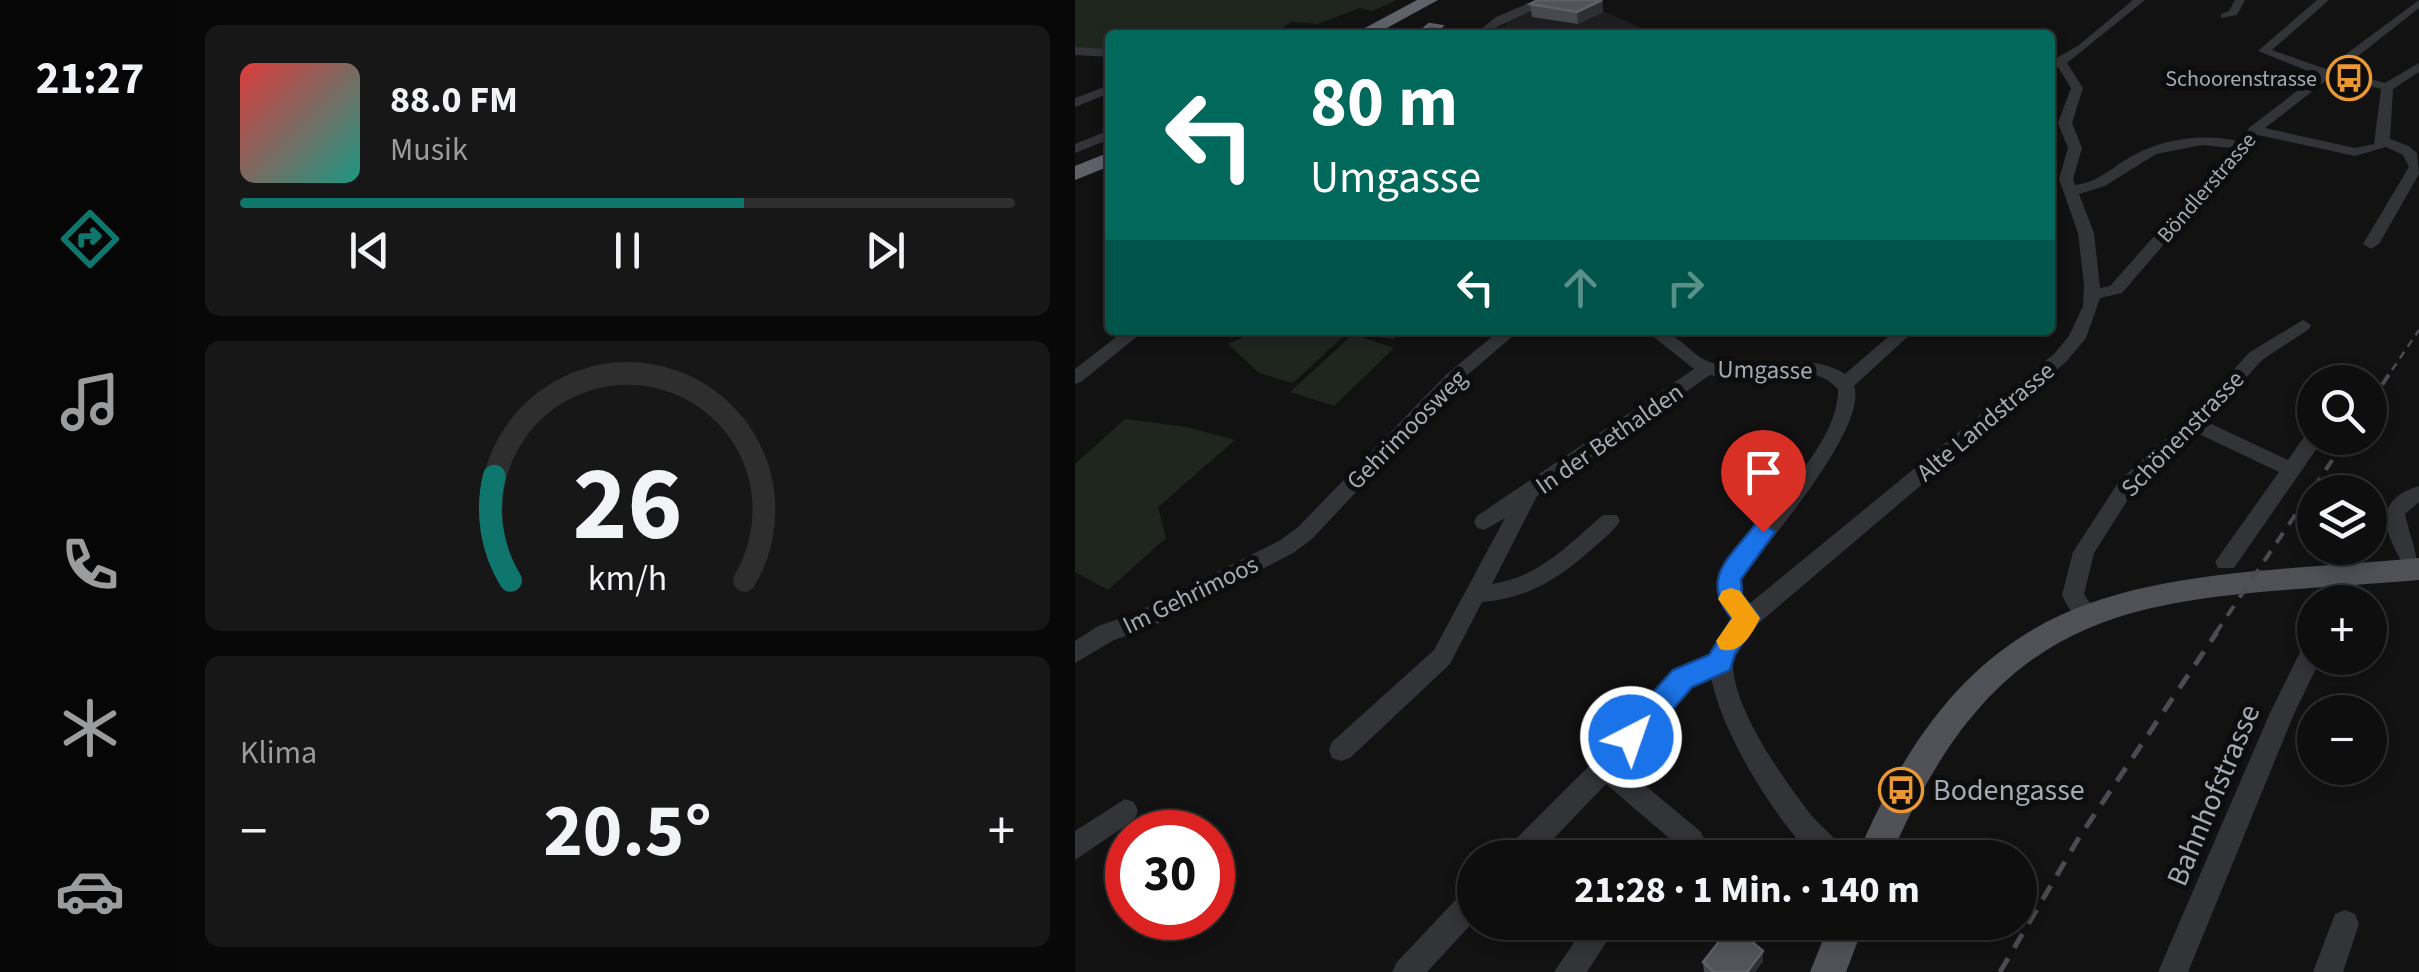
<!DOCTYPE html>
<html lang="de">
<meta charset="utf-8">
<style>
:root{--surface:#0e0e0e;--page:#171717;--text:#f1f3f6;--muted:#9b9c9e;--line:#2e2e2e;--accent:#0f766e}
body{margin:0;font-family:"Source Sans 3",sans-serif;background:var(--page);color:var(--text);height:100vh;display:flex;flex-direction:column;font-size:38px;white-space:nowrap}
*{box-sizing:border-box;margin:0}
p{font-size:32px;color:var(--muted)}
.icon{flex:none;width:55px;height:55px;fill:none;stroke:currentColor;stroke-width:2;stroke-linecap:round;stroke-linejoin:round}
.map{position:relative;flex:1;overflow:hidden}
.sheet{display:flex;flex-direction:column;gap:25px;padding:25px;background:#080808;width:895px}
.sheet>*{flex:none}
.guide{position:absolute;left:30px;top:30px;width:950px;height:305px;border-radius:10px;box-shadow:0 5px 15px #0003,0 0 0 2px var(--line);background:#00695c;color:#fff;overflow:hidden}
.buttons{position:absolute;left:1222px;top:365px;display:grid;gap:20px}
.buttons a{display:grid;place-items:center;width:90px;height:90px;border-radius:50%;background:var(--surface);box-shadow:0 5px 15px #0003,0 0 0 2px var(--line);font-size:50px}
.speed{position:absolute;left:30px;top:810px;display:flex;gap:20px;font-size:50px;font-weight:700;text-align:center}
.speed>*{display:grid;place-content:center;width:130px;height:130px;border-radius:50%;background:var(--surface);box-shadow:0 5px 15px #0003,0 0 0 2px var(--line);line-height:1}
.speed .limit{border:15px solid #d22;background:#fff;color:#111}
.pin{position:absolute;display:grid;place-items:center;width:85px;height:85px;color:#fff;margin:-102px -42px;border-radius:50% 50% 50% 0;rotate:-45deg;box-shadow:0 0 10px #0007}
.pin .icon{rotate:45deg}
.me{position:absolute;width:110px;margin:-55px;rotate:41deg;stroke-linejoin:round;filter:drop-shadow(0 0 8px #0008)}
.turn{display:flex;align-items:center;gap:35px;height:210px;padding:0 40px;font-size:45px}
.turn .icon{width:130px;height:130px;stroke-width:2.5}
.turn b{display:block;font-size:70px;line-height:85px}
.lanes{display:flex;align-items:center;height:95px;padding:0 40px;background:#0003;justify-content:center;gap:50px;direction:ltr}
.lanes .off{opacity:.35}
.big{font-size:75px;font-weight:700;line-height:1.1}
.sheet .tile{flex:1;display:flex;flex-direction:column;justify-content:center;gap:15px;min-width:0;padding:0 35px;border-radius:15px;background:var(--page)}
.sheet .dial{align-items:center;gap:0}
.dial svg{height:260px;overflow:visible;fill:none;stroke:var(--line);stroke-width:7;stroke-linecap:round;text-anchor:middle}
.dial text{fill:var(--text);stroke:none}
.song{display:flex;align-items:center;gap:30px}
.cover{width:120px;height:120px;border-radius:15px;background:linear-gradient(135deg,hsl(0 70% 55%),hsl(170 70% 35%))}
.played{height:10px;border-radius:5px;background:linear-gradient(90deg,var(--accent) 65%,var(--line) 65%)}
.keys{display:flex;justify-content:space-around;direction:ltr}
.heat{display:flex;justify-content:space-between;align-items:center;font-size:55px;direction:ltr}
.trip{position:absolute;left:382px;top:840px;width:580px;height:100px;border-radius:50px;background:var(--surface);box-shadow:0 5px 15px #0003,0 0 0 2px var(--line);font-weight:700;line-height:100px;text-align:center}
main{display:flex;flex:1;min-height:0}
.dock{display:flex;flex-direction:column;width:180px;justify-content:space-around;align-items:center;background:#060606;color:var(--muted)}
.dock .icon{width:70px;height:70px}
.dock .active{color:var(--accent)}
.dock b{font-size:45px;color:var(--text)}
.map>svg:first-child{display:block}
.built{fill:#1e1e20}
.green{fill:#1e261e}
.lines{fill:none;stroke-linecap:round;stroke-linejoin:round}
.minor{fill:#333438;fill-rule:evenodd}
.major{fill:#4f5157;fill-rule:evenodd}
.highway{fill:#5f6369;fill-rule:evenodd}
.rail-far2{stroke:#4a4c51;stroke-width:2.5;stroke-dasharray:8 6;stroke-linecap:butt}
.rail-far1{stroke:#4a4c51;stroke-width:4;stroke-dasharray:12 10;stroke-linecap:butt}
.rail{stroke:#4a4c51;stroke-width:5;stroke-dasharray:16 12;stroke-linecap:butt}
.wall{fill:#48494e}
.shaded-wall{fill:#2e2f32}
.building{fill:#525459;stroke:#5e6167;stroke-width:2.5}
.route{fill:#1a73e8;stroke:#114b97;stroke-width:2.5}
.slow{fill:#f59e0b}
.labels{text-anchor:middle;stroke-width:10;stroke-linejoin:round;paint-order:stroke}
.far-poi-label{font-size:22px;fill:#a3aab3;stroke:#0d0d0e;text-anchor:end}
.far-street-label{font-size:22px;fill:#a3aab3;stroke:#0d0d0e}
.street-label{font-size:25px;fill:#a3aab3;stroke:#0d0d0e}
.near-poi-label{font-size:30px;fill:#a3aab3;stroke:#0d0d0e;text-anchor:start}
.near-street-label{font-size:30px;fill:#a3aab3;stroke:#0d0d0e}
</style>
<main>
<nav class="dock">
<b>21:27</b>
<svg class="icon active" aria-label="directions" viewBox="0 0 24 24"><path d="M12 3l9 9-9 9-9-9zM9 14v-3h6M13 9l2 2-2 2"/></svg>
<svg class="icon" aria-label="music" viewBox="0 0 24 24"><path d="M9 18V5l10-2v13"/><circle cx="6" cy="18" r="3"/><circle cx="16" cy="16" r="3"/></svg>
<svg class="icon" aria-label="phone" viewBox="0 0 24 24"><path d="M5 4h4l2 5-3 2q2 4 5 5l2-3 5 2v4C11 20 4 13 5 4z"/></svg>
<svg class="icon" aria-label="climate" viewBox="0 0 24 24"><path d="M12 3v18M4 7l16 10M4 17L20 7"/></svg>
<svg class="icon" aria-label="car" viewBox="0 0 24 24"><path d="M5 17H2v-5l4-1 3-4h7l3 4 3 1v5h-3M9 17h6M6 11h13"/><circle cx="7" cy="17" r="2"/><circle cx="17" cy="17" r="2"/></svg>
</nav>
<section class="sheet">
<div class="tile">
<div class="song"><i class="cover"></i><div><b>88.0 FM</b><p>Musik</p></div></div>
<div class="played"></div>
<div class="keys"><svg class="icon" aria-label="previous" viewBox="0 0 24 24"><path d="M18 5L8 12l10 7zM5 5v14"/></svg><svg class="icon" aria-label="pause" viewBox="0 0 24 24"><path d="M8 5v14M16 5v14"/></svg><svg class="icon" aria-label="next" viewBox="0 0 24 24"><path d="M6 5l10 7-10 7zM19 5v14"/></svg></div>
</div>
<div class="tile dial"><svg viewBox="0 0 100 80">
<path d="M14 69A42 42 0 1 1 86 69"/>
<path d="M14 69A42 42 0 0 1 9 37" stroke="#0f766e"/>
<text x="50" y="56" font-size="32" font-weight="700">26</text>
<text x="50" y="72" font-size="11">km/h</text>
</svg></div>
<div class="tile"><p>Klima</p>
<div class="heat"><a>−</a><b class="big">20.5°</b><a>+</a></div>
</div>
</section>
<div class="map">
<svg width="1344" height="972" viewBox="0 0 1344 972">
<rect width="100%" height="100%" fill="#121213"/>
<path class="built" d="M475,0H528V11L565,27L549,35H411Z"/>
<path class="green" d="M0,0H322L297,11L285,8L242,24L216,22L198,35H35V48L0,49Z
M184,330H328L319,339L278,334L319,348L259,406L215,392L278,334L272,333L218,383L184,373L153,344Z
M50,419L112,427L160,440L83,507L91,538L33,590L0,572V464Z"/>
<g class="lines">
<path class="minor" d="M461,0H475C465,7 409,35 399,35L421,17Z
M1058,0H1070L992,63L1008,88L997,123L1007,148L998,179L1000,185C1020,183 1033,171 1049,161C1083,139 1124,133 1163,141L1175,127L1243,75L1183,51L1242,0H1254L1197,50L1251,69L1344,0V8L1264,71L1310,83L1344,63V72L1318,89L1315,139L1334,146L1342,153L1344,174L1304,244L1296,249L1288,244L1334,167L1328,155L1311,147L1280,156L1183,135L1047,293L1025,298L1011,338L991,362L671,634C664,643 658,651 658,662C657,708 709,780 737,816C748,829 766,841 772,858H739C698,816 647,734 636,677L616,685L547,766L626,832L630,841L626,850L617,854L608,850L531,784L460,858H428L431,849L521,759L600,671L635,657L643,638L659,617L644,598L643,577C672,525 765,450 763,389C732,355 675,383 635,375L462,496L417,584C463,578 494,544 528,515H542L545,521C538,532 527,540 518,548C485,578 452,599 407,602L375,664L275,758L266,761L257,758L254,750L257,742L359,650L430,518L409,530L402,528L399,522L402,516L619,369L570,330C612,330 612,360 646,365C689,372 730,349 770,374L821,330H840L779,386C794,426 692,544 665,579L666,595L674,604L979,354L994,336L1008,306L1009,284L1003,233L984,179L993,148L983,123L996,88L983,67L975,70V62L1004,45ZM1257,76L1306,89L1299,144L1280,148L1190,128ZM1127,145L1157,148L1035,286L1025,288L1019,233L1004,194L1030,186L1081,154Z
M1160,0H1170L1162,15L1146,18V14L1154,11Z
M0,47L35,49V57L0,55Z
M35,85V93L0,107V98Z
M35,130V139L0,153V144Z
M1228,320L1236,325L1234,329L1187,360L1132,422L1213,460L1233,431L1240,429V438H1249L1159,568H1143L1140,562L1204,472L1122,433L1059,490L1019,553L1009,594L1022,614L1019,620C1002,626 994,609 987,595L998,552L1045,480L1113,419L1175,352Z
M50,330H70L6,382L0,384V369Z
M425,330H445L384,382L237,539L218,553L74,628L39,640L0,663V641L23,626L58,614L204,541L223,527L372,374Z
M1344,486V502L1330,514C1335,537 1344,555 1343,579L1335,576C1315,541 1289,503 1344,486Z
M1270,568L1278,571C1283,580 1285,593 1280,602H1257C1261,592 1257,581 1262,571Z
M1240,635V658H1246L1219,714L1113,972H1083L1195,713L1232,638Z
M50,799L59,802L63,811L59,820L0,860V831Z
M400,886V920L352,972H317L322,962L390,890Z
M1270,910L1280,914L1284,924L1268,972H1238L1260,914Z
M488,922H521L532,941L512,972H479L500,941Z"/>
<path class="major" d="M1344,558V580C1083,602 934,580 815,858H781C905,564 1068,582 1344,558Z
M755,922H790L771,972H735Z"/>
<path class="highway" d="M342,0H363L299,35H277Z
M35,152V166L0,180V166Z"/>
<path class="rail-far2" d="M1317,370L1344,330"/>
<path class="rail-far1" d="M1295,403L1319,367
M1140,634L1272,438"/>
<path class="rail" d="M925,972L1005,836L1142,632"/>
</g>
<path class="wall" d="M455,4L528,12L503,24L457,17Z
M688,951V961L680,972H629L628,962Z"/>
<path class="shaded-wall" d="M527,0L528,12L503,24L502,12Z
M688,951V961L680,972H672Z"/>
<path class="building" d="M463,0H527L502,12L455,4Z
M354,24L367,26L357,35H341Z
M657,925L688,951L672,972H639L628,962Z"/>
<path class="route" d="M688,523L700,532L666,579L667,595L685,618L660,654L655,670L617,687L566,746L556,750L546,746L542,737L546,728L598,670L634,655L657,619C624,578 654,559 680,525Z"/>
<path class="slow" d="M656,588L665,591L685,618C677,634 665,656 645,649L641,641L657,618L643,599L647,591Z"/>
<defs>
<symbol id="bus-ring" viewBox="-11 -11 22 22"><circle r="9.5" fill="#0d0d0e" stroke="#ea9833" stroke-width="1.5"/><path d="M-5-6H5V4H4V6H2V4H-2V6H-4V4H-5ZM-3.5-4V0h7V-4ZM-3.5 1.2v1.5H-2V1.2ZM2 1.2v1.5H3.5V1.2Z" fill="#ea9833"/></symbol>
</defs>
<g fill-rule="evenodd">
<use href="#bus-ring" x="1249" y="53" width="50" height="50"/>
<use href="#bus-ring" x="801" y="765" width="50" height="50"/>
</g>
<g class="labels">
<g class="far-poi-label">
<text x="1242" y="86">Schoorenstrasse</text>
</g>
<g class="far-street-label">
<text transform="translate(1131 187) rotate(-49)" y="8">Böndlerstrasse</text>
</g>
<g class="street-label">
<text transform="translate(690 369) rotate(1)" y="9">Umgasse</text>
<text transform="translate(910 421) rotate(-40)" y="9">Alte Landstrasse</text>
<text transform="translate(331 429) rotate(-45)" y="9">Gehrimoosweg</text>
<text transform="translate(1107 433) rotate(-46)" y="9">Schönenstrasse</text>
<text transform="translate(534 438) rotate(-35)" y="9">In der Bethalden</text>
<text transform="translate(115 594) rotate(-26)" y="9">Im Gehrimoos</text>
</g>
<g class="near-poi-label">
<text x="858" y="800">Bodengasse</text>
</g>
<g class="near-street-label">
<text transform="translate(1138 795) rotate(-67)" y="10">Bahnhofstrasse</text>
</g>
</g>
</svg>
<div class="buttons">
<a><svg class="icon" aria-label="search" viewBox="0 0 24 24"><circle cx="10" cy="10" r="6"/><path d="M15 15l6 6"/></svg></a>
<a><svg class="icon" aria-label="layers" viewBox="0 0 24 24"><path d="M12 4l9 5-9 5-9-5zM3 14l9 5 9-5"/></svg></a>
<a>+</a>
<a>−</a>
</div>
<div class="speed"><div class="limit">30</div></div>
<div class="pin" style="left:688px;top:532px;background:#d93025"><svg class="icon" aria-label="arrive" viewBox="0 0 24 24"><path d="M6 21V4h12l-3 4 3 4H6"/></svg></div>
<svg class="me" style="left:556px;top:737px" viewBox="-20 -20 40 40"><circle r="17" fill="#1a73e8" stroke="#fff" stroke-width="3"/><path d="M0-11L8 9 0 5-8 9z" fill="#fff"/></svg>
<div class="trip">21:28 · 1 Min. · 140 m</div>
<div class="guide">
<div class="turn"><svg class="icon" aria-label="left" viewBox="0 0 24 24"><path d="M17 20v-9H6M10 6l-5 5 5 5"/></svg><div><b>80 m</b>Umgasse</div></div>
<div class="lanes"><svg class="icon" aria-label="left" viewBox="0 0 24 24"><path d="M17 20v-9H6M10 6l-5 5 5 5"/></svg><svg class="icon off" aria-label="ahead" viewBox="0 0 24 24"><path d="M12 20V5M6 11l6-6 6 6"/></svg><svg class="icon off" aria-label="right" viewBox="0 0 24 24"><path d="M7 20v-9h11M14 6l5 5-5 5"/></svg></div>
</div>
</div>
</main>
